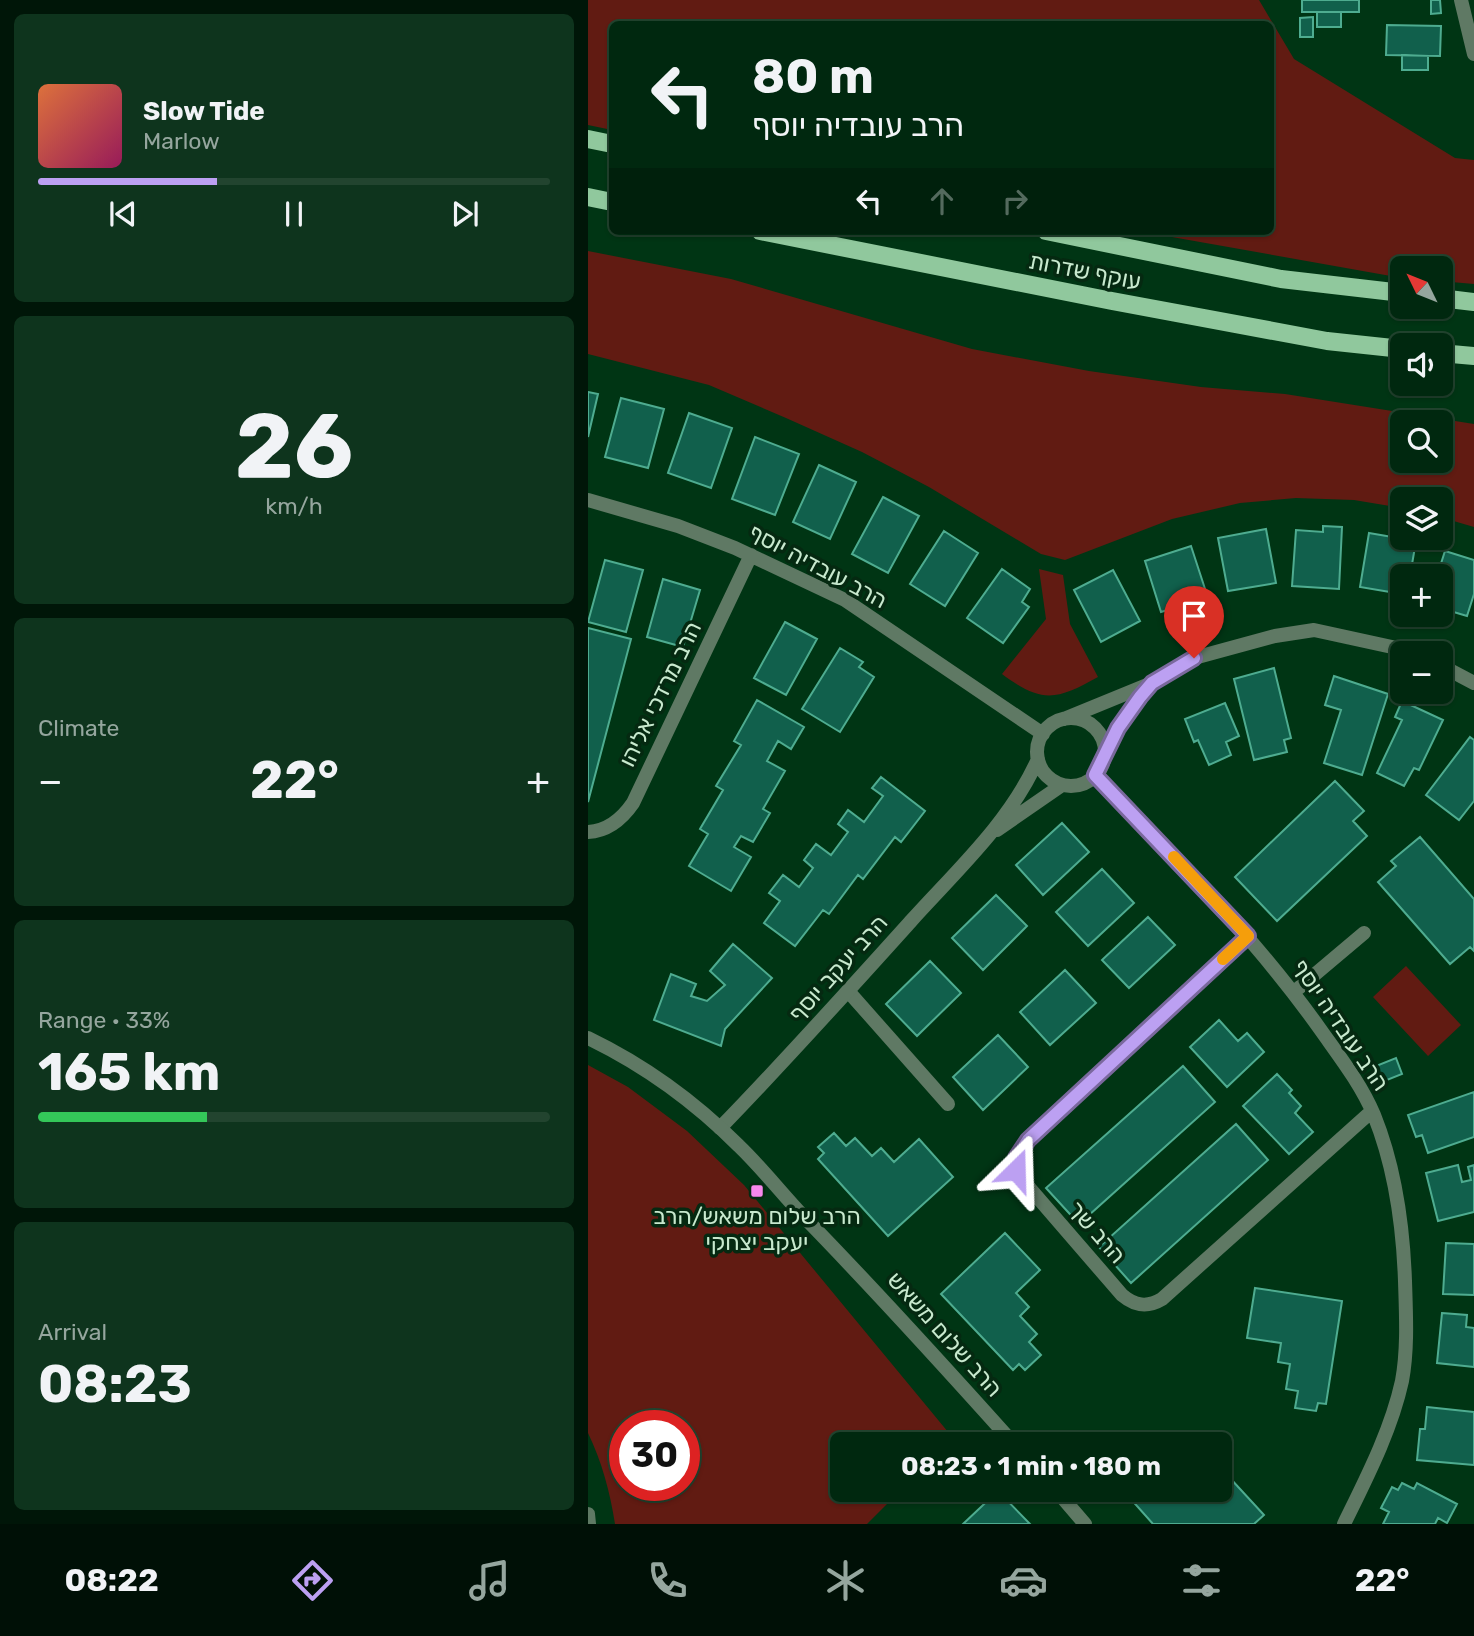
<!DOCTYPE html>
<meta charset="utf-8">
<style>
:root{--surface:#00280f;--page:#0e341d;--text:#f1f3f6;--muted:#95a69e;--line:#22442f;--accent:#bca0f2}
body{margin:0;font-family:Rubik,Heebo,sans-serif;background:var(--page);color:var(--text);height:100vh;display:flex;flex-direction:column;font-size:26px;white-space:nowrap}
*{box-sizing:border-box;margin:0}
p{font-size:23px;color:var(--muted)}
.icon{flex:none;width:38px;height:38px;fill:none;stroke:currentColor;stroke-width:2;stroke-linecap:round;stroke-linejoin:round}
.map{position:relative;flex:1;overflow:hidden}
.sheet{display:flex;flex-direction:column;gap:14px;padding:14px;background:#001608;width:588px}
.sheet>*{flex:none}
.hud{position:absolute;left:21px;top:21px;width:665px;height:214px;border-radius:10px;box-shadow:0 2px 5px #0004,0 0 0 2px var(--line);background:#00280f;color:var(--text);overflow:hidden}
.needle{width:46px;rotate:313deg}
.controls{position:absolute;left:802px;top:256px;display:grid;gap:14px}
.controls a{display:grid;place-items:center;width:63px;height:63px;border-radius:10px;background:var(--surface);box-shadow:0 2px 5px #0004,0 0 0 2px var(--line);font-size:35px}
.speed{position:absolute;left:21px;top:1410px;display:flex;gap:14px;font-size:35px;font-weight:700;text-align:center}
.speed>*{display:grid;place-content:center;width:91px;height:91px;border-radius:50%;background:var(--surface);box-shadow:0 2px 5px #0004,0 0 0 2px var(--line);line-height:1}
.speed .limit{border:10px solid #d22;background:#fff;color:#111}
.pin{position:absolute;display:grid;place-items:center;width:60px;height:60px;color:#fff;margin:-72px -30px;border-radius:50% 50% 50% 0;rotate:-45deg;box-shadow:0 0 7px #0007}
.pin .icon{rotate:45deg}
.me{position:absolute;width:77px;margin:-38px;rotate:22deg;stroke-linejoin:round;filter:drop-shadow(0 0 5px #0008)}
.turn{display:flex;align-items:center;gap:24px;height:147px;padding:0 28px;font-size:32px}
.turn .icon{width:91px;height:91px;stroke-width:2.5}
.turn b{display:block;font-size:49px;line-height:60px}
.lanes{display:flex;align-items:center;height:66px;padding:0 28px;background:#0003;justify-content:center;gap:35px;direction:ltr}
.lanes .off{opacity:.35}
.big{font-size:52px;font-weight:700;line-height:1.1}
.sheet .tile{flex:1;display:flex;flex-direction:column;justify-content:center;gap:10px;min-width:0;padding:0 24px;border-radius:10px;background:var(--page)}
.sheet .dial{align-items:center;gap:0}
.dial b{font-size:91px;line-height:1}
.song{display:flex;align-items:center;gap:21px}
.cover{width:84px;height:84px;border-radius:10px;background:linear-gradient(135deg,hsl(20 70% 55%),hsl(330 70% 35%))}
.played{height:7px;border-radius:4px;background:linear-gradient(90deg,var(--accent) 35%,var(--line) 35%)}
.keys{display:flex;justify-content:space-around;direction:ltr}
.heat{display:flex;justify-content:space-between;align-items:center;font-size:38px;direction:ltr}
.charge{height:10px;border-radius:5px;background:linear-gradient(90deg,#34c759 33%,var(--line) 0)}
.trip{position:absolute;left:242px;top:1432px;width:402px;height:70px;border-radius:10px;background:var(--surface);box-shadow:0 2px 5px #0004,0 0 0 2px var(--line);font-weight:700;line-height:70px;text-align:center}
.tabs{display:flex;height:112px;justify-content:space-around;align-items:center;background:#001006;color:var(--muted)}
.tabs .icon{width:49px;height:49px}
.tabs .active{color:var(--accent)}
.tabs b{font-size:32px;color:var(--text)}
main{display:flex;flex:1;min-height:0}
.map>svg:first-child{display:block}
.green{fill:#611b12;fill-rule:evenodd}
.building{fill:#11604c;stroke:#4eac90;stroke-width:2}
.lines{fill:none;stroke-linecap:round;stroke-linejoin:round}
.service{stroke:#5f7964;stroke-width:14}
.minor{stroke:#5f7964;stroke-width:14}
.tertiary{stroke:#5f7964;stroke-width:14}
.primary{stroke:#90c89d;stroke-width:18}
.route-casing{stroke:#7a689d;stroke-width:18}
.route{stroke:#bca0f2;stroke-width:12}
.slow{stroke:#f59e0b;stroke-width:12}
.poi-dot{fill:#f788ec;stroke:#052911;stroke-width:2.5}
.labels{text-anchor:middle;stroke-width:7;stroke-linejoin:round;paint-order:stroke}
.street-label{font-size:23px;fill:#c8e9ce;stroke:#052911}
.poi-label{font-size:23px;fill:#c8e9ce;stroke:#052911}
</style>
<main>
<section class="sheet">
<div class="tile">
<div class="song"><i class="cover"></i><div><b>Slow Tide</b><p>Marlow</p></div></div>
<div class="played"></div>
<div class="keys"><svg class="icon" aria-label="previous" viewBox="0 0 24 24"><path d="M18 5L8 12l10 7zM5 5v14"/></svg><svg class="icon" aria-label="pause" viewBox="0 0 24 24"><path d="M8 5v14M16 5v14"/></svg><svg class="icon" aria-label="next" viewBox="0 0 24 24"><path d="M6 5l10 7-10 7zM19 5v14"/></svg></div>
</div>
<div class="tile dial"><b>26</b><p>km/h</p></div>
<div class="tile"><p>Climate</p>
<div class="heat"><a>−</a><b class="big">22°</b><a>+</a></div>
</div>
<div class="tile"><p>Range · 33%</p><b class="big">165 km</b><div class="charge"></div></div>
<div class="tile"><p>Arrival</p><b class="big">08:23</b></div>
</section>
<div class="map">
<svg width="886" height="1524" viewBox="0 0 886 1524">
<rect width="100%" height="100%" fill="#003514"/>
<path class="green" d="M0,0H671L706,59L867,158L886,160V284L852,281V268H814V278L550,231H682V24H24V130L0,125Z
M0,251L143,279L384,349L501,371L613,387L697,394L886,424V527L852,517V499H814V508L766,500L708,498L652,503L584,519L477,560L453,554L341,487L274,452L198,418L121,385L0,354ZM814,422H852V460H814Z
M451,569L475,575L482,624L510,677C469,700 454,704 414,674L458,619Z
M818,966L873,1025L840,1056L785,997Z
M0,1065L40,1087L99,1131L156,1185L365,1438L360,1444H254V1489H314L279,1524H27C22,1492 14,1462 0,1433ZM37,1426H96V1486H37Z"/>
<path class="building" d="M714,0H771V12H714Z
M843,0H852L853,13L843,14Z
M729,12H753V27H729Z
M725,17V37H712V18Z
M799,25L853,26L852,56L798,55Z
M814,55L840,56V70H814Z
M0,392L10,394L0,437Z
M33,398L76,409L60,468L17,457Z
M101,413L144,428L123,488L80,473Z
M167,437L211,454L187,515L144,499Z
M231,465L268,482L242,539L205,522Z
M295,497L331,516L300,573L264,554Z
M735,526L754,527L751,589L704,586L708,530L735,532Z
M678,529L688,583L640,591L630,538Z
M356,531L390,553L357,606L322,584Z
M781,533L828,541L822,576H814V594L772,587Z
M603,546L620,598L573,612L557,561Z
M857,551L886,560V594L879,616L852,608V576H849Z
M17,560L55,570L38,632L0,622Z
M414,569L442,589L434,602L441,607L415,643L379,618Z
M525,570L552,621L513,642L486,590Z
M75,579L112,590L95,647L59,637Z
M197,622L229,639L198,695L166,678Z
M0,628L43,639L0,802Z
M252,648L275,662L271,667L286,677L252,732L214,709Z
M686,668L703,738L696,740L699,752L666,760L646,679Z
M746,676L800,694L774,775L736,763L753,710L737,705Z
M169,700L216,727L203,749L190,741L179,761L197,771L175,809L182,813L165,842L153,836L146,847L163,857L143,891L101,866L120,834L112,829L135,790L128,786L153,745L146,741Z
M814,701L855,720L831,770L826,768L816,786L789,773L814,720L807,717Z
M637,703L651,736L638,742L643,755L621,765L610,740L606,742L597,719Z
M882,737L886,740V801L871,820L838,795Z
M293,777L337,811L313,842L307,837L275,879L270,875L241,914L235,910L207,946L176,923L192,901L181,893L195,875L211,887L225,868L216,860L228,844L243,855L260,832L250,824L260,810L276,822L295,796L284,788Z
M747,781L776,811L765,821L779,836L689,921L647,877Z
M474,823L501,852L455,895L428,865Z
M832,837L886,899V951L882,947L862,964L790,882L808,866L803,861Z
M514,869L546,903L500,946L468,912Z
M408,895L439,926L395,970L364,938Z
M560,917L587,945L541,988L514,960Z
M145,944L184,978L137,1029L133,1046L66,1020L83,974L108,984L103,996L119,1001L137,985L122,971Z
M342,961L373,993L329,1036L298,1004Z
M477,970L508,1003L462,1045L432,1012Z
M631,1020L650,1041L659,1033L676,1052L639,1087L602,1047Z
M410,1035L440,1067L395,1110L365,1077Z
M808,1058L814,1074L794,1082L788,1066Z
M595,1066L627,1102L491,1224L458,1188Z
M689,1074L704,1090L701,1093L713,1106L707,1113L725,1132L701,1154L655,1106Z
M886,1092V1137L840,1153L834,1135L828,1137L820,1115Z
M648,1124L680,1160L543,1283L511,1247Z
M246,1133L258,1146L267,1138L284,1156L293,1148L306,1162L331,1139L365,1177L300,1236L230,1159L236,1153L230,1147Z
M870,1165L874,1182L883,1180L880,1167L886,1165V1212L850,1221L838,1173Z
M417,1233L452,1270L428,1293L441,1307L432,1316L449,1334L441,1342L453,1355L437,1370L431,1364L425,1370L353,1294Z
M858,1243L886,1244V1295L855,1294Z
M667,1288L754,1301L738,1404L730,1403L728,1411L707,1408L710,1391L698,1389L702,1364L690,1362L693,1343L659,1338Z
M854,1313L879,1315L878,1327L886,1328V1367L849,1363Z
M839,1407L886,1412V1465L829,1460L832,1429H837Z
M641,1477L676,1515L666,1524H565L541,1497L547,1491L545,1489H590L595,1494L600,1489H607L617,1500L628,1489H632V1486Z
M814,1483L826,1489L829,1483L869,1504L859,1523L850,1518L847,1524H795L801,1512L793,1508L804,1487L810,1490Z
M410,1491L442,1524H375Z"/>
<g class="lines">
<path class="service" d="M260,991L360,1104"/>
<path class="minor" d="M873,0L886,54
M0,500L90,526L147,548L257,600L455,734
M852,665L886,683
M449 752a34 34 0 1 1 68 0a34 34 0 1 1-68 0Z
M476,719L564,683L606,658L687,636L726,630L804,647L821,653
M517,755L535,720L563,684
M507,775C586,857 666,936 732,1029C751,1056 773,1084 786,1115C807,1167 815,1224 817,1281C818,1314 820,1349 814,1381C803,1431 778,1479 756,1524
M409,830L474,785
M0,832C20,831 34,819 45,803L163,555
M660,936L440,1140C430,1152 424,1162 432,1177L534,1295C547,1306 559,1308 574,1299L784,1111
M706,992L776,933
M132,1128C198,1060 260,991 323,921C369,870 422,822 450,759
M0,1514L1,1524"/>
<path class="tertiary" d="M0,1038C56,1065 107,1102 151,1146C174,1168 194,1194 216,1217C288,1291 357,1367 426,1444
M467,1489L497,1524"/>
<path class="primary" d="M0,139L24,144
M0,197L24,202
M172,231L524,301L739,341L814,349
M458,231L693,279L814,293
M852,298L886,302
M852,353L886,356"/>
</g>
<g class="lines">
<defs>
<path id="route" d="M428,1170V1158L440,1140L660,936L507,775L530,728L552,697L564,683L606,658"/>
</defs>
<use href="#route" class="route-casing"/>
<use href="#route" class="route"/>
<path class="slow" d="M586,857L660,936L635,959"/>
</g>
<rect class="poi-dot" x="162" y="1184" width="14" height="14" rx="3.5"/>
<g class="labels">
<g class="street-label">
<text transform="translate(497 271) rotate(11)" y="8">עוקף שדרות</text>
<text transform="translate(230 566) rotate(28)" y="8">הרב עובדיה יוסף</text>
<text transform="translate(72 694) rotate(-64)" y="8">הרב מרדכי אליהו</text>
<text transform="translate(250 968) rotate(-48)" y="8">הרב יעקב יוסף</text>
<text transform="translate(753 1025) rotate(56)" y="8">הרב עובדיה יוסף</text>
<text transform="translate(509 1232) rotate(49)" y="8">הרב שך</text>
<text transform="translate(357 1334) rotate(48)" y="8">הרב שלום משאש</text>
</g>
<g class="poi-label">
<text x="169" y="1224">הרב שלום משאש/הרב<tspan x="169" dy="26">יעקב יצחקי</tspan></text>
</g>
</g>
</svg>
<div class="controls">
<a><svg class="needle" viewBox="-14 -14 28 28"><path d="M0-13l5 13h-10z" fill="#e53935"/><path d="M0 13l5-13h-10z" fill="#95a69e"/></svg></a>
<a><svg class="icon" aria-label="sound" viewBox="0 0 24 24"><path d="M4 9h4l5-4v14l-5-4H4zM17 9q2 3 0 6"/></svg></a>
<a><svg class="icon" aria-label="search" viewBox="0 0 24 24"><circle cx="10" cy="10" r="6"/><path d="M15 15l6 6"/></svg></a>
<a><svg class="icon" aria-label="layers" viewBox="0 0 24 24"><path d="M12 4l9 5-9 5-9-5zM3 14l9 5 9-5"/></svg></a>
<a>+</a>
<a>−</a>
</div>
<div class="speed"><div class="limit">30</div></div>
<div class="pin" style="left:606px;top:658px;background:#d93025"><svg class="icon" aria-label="arrive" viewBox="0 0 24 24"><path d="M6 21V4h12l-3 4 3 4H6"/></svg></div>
<svg class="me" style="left:428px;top:1170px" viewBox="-20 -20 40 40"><path d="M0-17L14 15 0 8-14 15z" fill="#bca0f2" stroke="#fff" stroke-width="4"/></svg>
<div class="trip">08:23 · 1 min · 180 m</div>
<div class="hud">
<div class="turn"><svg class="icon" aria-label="left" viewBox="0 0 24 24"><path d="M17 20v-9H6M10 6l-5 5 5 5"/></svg><div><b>80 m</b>הרב עובדיה יוסף</div></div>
<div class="lanes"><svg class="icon" aria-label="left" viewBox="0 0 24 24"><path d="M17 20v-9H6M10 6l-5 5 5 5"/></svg><svg class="icon off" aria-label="ahead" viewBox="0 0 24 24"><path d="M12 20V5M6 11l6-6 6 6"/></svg><svg class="icon off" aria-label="right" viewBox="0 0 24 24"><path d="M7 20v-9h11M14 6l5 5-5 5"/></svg></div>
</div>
</div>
</main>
<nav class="tabs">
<b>08:22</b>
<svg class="icon active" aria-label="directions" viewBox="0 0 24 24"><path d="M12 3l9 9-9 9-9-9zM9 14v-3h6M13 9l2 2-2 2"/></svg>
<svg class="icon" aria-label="music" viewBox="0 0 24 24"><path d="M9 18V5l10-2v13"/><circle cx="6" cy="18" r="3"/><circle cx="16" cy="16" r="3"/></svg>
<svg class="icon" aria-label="phone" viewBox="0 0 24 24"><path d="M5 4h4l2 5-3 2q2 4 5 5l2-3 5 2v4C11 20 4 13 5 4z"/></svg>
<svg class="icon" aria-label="climate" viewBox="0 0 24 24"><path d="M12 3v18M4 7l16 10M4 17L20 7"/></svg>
<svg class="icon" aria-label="car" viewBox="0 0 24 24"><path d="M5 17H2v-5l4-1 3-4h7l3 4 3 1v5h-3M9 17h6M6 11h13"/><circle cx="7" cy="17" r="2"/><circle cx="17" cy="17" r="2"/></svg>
<svg class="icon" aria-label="filters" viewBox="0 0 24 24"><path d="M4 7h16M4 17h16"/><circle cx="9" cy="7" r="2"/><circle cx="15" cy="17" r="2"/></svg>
<b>22°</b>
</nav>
